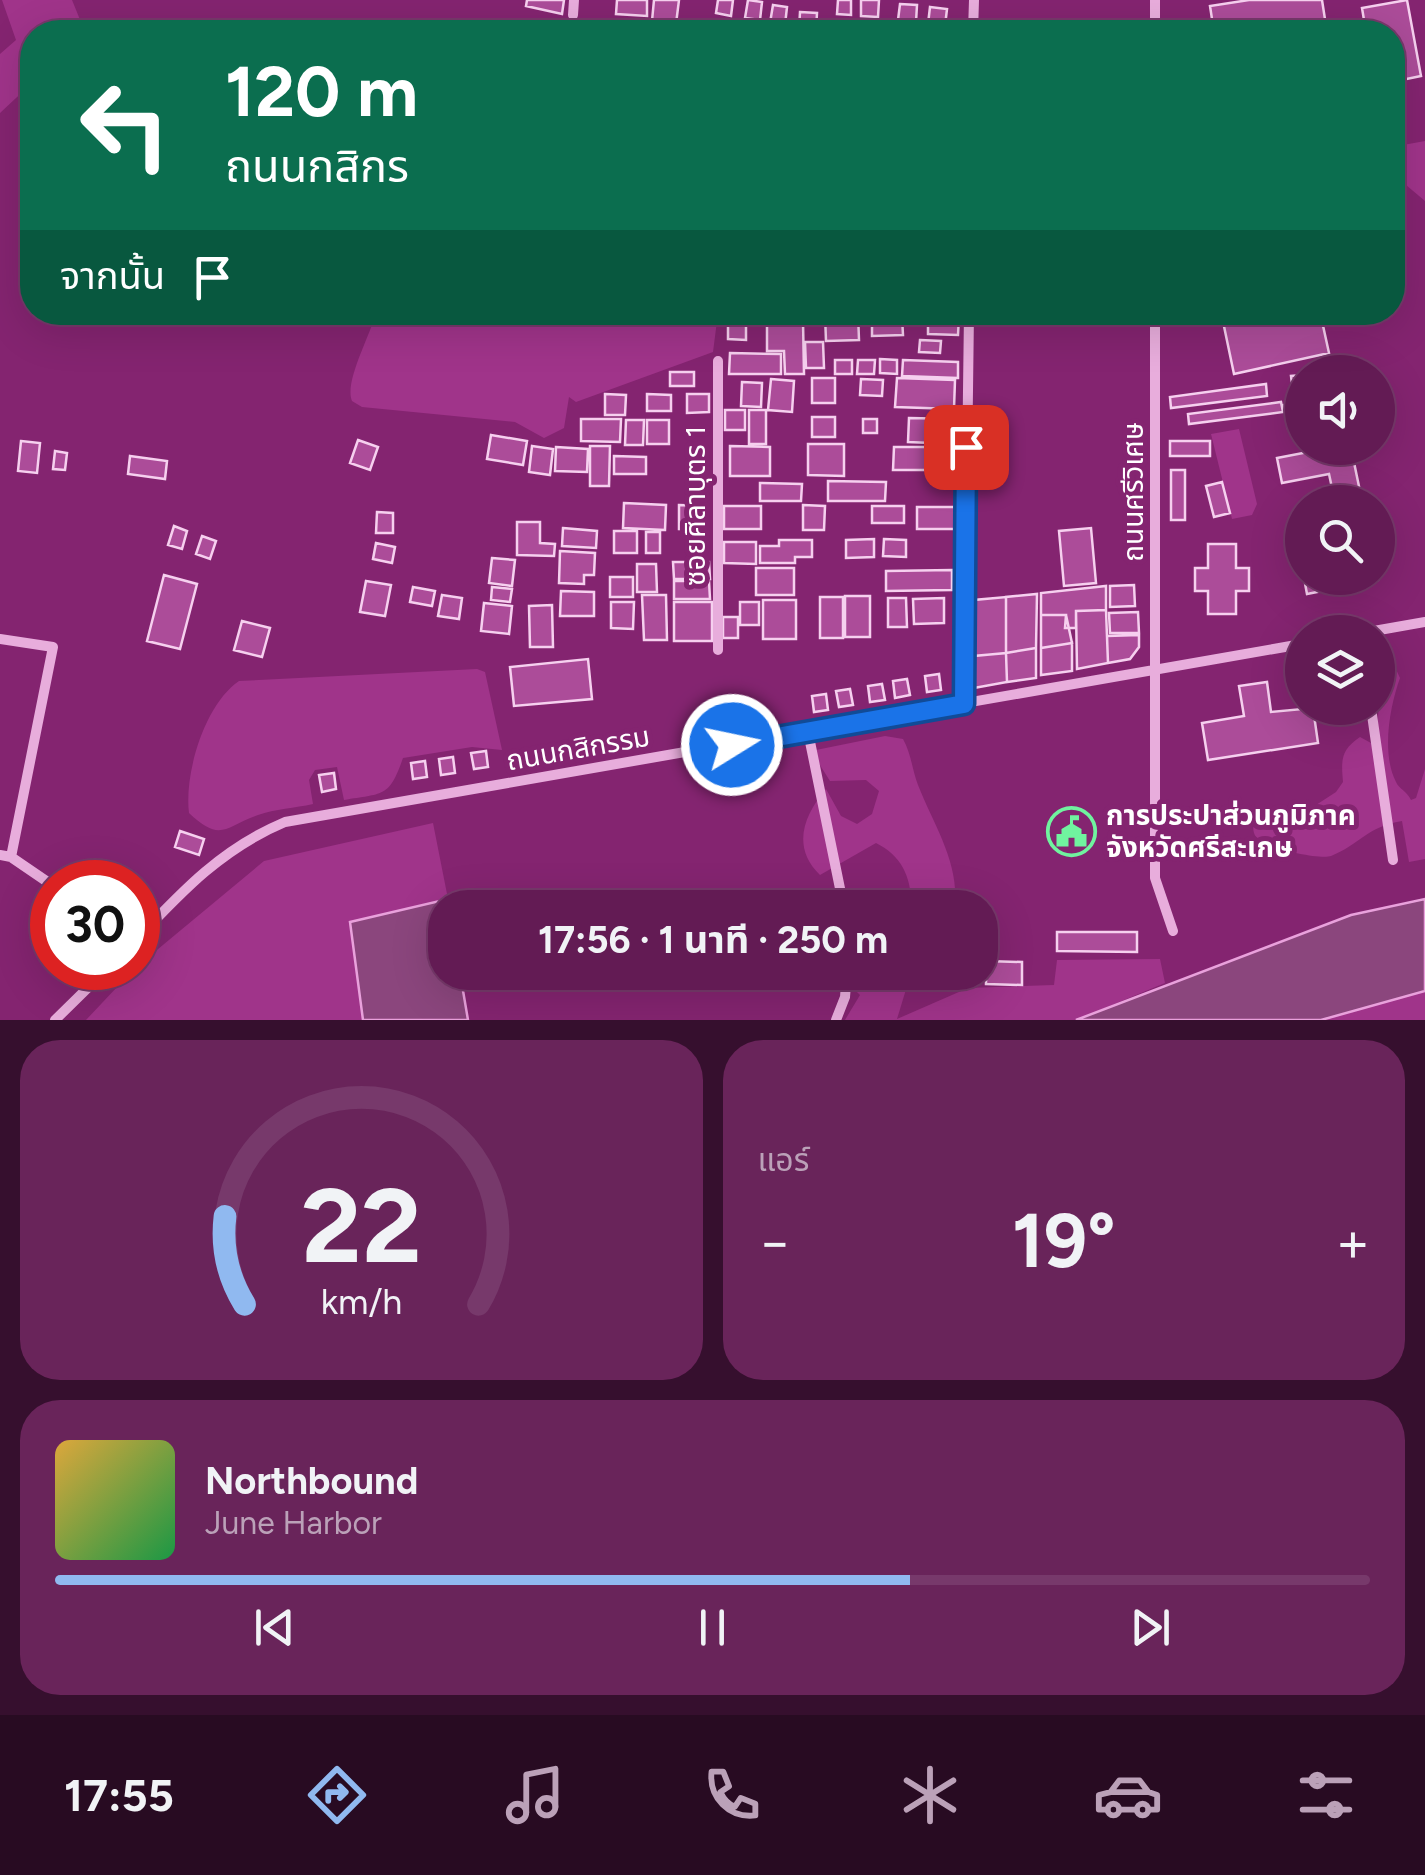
<!DOCTYPE html>
<html lang="th">
<meta charset="utf-8">
<style>
:root{--surface:#631b54;--page:#69245a;--text:#f1f3f6;--muted:#bba1b8;--line:#77396b;--accent:#90b9f0}
body{margin:0;font-family:Figtree,"Noto Sans Thai",sans-serif;background:var(--page);color:var(--text);height:100vh;display:flex;flex-direction:column;font-size:38px;white-space:nowrap}
*{box-sizing:border-box;margin:0}
p{font-size:32px;color:var(--muted)}
.icon{flex:none;width:55px;height:55px;fill:none;stroke:currentColor;stroke-width:2;stroke-linecap:round;stroke-linejoin:round}
.map{position:relative;height:1020px;overflow:hidden}
.sheet{display:flex;flex-direction:column;gap:20px;padding:20px;background:#360f2e;flex:1}
.sheet>*{flex:none}
.guide{position:absolute;left:20px;top:20px;width:1385px;height:305px;border-radius:40px;box-shadow:0 10px 40px #0002,0 0 0 2px var(--line);background:#0b6e4f;color:#fff;overflow:hidden}
.tools{position:absolute;left:1285px;top:355px;display:grid;gap:20px}
.tools a{display:grid;place-items:center;width:110px;height:110px;border-radius:50%;background:var(--surface);box-shadow:0 10px 40px #0002,0 0 0 2px var(--line);font-size:50px}
.speed{position:absolute;left:30px;top:860px;display:flex;gap:20px;font-size:50px;font-weight:700;text-align:center}
.speed>*{display:grid;place-content:center;width:130px;height:130px;border-radius:50%;background:var(--surface);box-shadow:0 10px 40px #0002,0 0 0 2px var(--line);line-height:1}
.speed .limit{border:15px solid #d22;background:#fff;color:#111}
.pin{position:absolute;display:grid;place-items:center;width:85px;height:85px;color:#fff;margin:-42px;border-radius:20px;box-shadow:0 5px 15px #0006}
.me{position:absolute;width:110px;margin:-55px;rotate:80deg;stroke-linejoin:round;filter:drop-shadow(0 0 8px #0008)}
.turn{display:flex;align-items:center;gap:35px;height:210px;padding:0 40px;font-size:45px}
.turn .icon{width:130px;height:130px;stroke-width:2.5}
.turn b{display:block;font-size:70px;line-height:85px}
.then{display:flex;align-items:center;height:95px;padding:0 40px;background:#0003;gap:20px;font-size:38px}
.big{font-size:75px;font-weight:700;line-height:1.1}
.sheet .tile{flex:1;display:flex;flex-direction:column;justify-content:center;gap:15px;min-width:0;padding:0 35px;border-radius:40px;background:var(--page)}
.sheet .dial{align-items:center;gap:0}
.dial svg{height:260px;overflow:visible;fill:none;stroke:var(--line);stroke-width:7;stroke-linecap:round;text-anchor:middle}
.dial text{fill:var(--text);stroke:none}
.song{display:flex;align-items:center;gap:30px}
.cover{width:120px;height:120px;border-radius:15px;background:linear-gradient(135deg,hsl(40 70% 55%),hsl(140 70% 35%))}
.played{height:10px;border-radius:5px;background:linear-gradient(90deg,var(--accent) 65%,var(--line) 65%)}
.keys{display:flex;justify-content:space-around;direction:ltr}
.heat{display:flex;justify-content:space-between;align-items:center;font-size:55px;direction:ltr}
.sheet .tiles{flex:1;display:grid;gap:20px;grid-template-columns:1fr 1fr}
.tile:last-child{grid-column:span 2}
.trip{position:absolute;left:428px;top:890px;width:570px;height:100px;border-radius:40px;background:var(--surface);box-shadow:0 10px 40px #0002,0 0 0 2px var(--line);font-weight:700;line-height:100px;text-align:center}
.tab-bar{display:flex;height:160px;justify-content:space-around;align-items:center;background:#280b22;color:var(--muted)}
.tab-bar .icon{width:70px;height:70px}
.tab-bar .on{color:var(--accent)}
.tab-bar b{font-size:45px;color:var(--text)}
.map>svg:first-child{display:block}
.green{fill:#a0348a}
.water{fill:#8b467d;stroke:#e9a1dc;stroke-width:2.5}
.building{fill:#ac4c99;stroke:#f6d0ef;stroke-width:2.5}
.lines{fill:none;stroke-linecap:round;stroke-linejoin:round}
.street{stroke:#e8addc;stroke-width:10}
.route-casing{stroke:#114b97;stroke-width:25}
.route{stroke:#1a73e8;stroke-width:18}
.labels{text-anchor:middle;stroke-width:10;stroke-linejoin:round;paint-order:stroke}
.street-label{font-size:28px;fill:#fff;stroke:#842470}
.poi-label{font-size:28px;font-weight:bold;fill:#fff;stroke:#842470;text-anchor:start}
</style>
<div class="map">
<svg width="1425" height="1020" viewBox="0 0 1425 1020">
<rect width="100%" height="100%" fill="#842470"/>
<path class="green" d="M2,0H72L85,32H32V83L0,113V54L16,40Z
M1425,141V201L1393,174L1392,147Z
M539,313H718L713,352L576,402L569,397L564,428L544,438L515,422L362,407L352,401C344,382 370,336 376,313H536L538,320Z
M1239,429L1257,504L1252,515L1232,519L1211,434Z
M1381,658L1393,663L1400,678C1390,706 1381,753 1396,782C1399,789 1407,791 1411,800L1416,798L1425,769V859L1409,862L1402,821C1366,827 1359,845 1331,856C1320,860 1263,848 1256,837C1251,830 1254,821 1256,814L1316,805L1336,792L1343,782C1341,759 1341,750 1360,737L1371,743L1377,740Z
M477,669L485,672L502,750L472,747L403,758C389,798 384,793 344,800L337,767L315,770L309,780L313,804C295,808 275,809 258,815C224,827 221,843 189,813C184,773 205,704 239,681Z
M885,736L903,739C911,753 912,769 918,785C934,826 959,861 955,907H911C912,878 902,856 876,843L820,875C791,847 804,815 826,789L841,816L857,824L872,814L879,791L866,780L830,781L818,762L816,750Z
M433,823L448,899L350,923L363,1020H86L134,969L264,861Z
M807,889L854,898L858,907L794,908L797,895Z
M1160,959L1165,983L1076,1020H845L860,995L838,973H911L897,1019L968,988L1054,985L1057,960Z
M1425,991V1020H1321Z"/>
<path class="water" d="M448,899L445,972L460,973L468,1020H363L350,922Z
M1425,899V991L1321,1020H1076L1351,915Z"/>
<path class="building" d="M527,0H564L562,14L526,6Z
M617,0H647V16L616,14Z
M654,0H679L676,24L652,21Z
M718,0H733L731,16L716,13Z
M748,0L762,2L760,20L745,18Z
M838,0H851V15L837,14Z
M861,0H879L878,17L861,16Z
M1249,0H1322L1327,32H1214L1210,6Z
M1407,0L1421,76L1392,82V32H1366L1362,8Z
M900,4L917,5L916,22L898,20Z
M773,5L787,7L785,25L770,23Z
M930,7L947,9L945,26L928,24Z
M800,12L817,13L816,31L799,30Z
M617,23L642,24V32H617Z
M1221,312H1320L1329,353L1234,374Z
M858,313L859,340L826,341L825,314Z
M928,315L959,316L958,335L928,334Z
M902,317L903,335L872,336V318Z
M767,321H803L804,374H785L784,351H767Z
M728,323L746,324V340L728,339Z
M920,340L941,341L940,353L919,352Z
M805,342H823L824,368H806Z
M730,353L781,354V374H729Z
M880,359L897,360V374L880,373Z
M835,360H852V374H835Z
M858,360H875L874,374H857Z
M903,360L958,362V378L902,376Z
M670,372H694V386H670Z
M1302,375V391L1293,392L1291,376Z
M812,378H835V403H812Z
M897,378L955,380L954,409L895,407Z
M771,379L794,381L792,412L768,410Z
M861,379L883,380L882,396L860,395Z
M742,382L762,383L761,407L741,406Z
M1266,384L1267,396L1171,408L1170,397Z
M605,394L626,395L625,415H605Z
M647,394L671,395V411H647Z
M687,394H709V412L687,413Z
M1302,401V426L1288,428L1284,405Z
M1281,402L1283,412L1189,424L1188,414Z
M725,410H745V430H725Z
M749,410H766V444H749Z
M812,417H835V437H812Z
M909,418L957,419L956,444L908,442Z
M581,419H621L620,442L581,441Z
M863,419H877V433H863Z
M626,420H644L643,445H625Z
M647,420H669V444H647Z
M491,435L527,441L523,465L487,459Z
M358,440L378,447L370,470L350,463Z
M21,441L40,443L37,473L18,471Z
M1170,441H1210V456H1170Z
M808,444H844V476L808,475Z
M532,446L553,449L550,475L529,472Z
M590,446H610L609,486H590Z
M730,446L770,447V476H730Z
M556,447L588,449L587,472L555,471Z
M894,447H955V470H893Z
M1329,448H1351L1361,496L1368,495L1370,502H1335L1329,474L1282,483L1277,458Z
M55,451L67,453L65,470L53,469Z
M130,456L167,461L165,479L128,474Z
M614,456L646,457V474H614Z
M1171,470H1185V520H1171Z
M828,481L886,482L885,501H828Z
M1222,482L1230,513L1214,517L1206,486Z
M760,483L802,484L801,501H760Z
M624,503L666,505L665,530L623,528Z
M679,505L705,506V530L679,529Z
M803,505L825,506L824,530H803Z
M724,506H761V529H724Z
M872,506H904V523H872Z
M917,507H955V529H917Z
M377,512L393,513V533H376Z
M517,522H540V543L555,544L554,556L517,555Z
M174,526L187,531L182,549L168,545Z
M563,528L597,531L596,548L562,546Z
M1091,528L1096,583L1064,586L1059,531Z
M614,531H637V553H614Z
M646,532H660V553H646Z
M202,536L216,541L210,559L196,554Z
M874,539V557L846,558V540Z
M884,539L906,540V557L883,556Z
M779,540H812V557H795V563H760V546H779Z
M724,542H756V564L724,563Z
M376,543L395,547L392,563L373,559Z
M1208,544H1236V568H1249V591H1236V614H1208V591H1195V568H1208Z
M560,551L595,553L594,575H584V584L559,583Z
M492,558L515,560L512,586L489,583Z
M673,562H709L710,579H674Z
M637,564H656L657,592H637Z
M756,568H794V595H756Z
M952,570V590L886,591V571Z
M164,575L197,584L180,649L147,641Z
M1378,576V580L1307,594L1304,578Z
M610,577H633V597H610Z
M366,581L391,585L385,616L360,612Z
M674,581H709L710,599H674Z
M1134,585L1135,606L1110,607V586Z
M1106,586V610L1076,611V628H1065L1066,615H1041V593Z
M413,587L435,591L432,606L410,602Z
M492,587L512,589L510,602L491,600Z
M561,591L594,592V616H560Z
M1037,594L1036,648L1006,653V597Z
M442,595L462,598L459,619L438,616Z
M642,595H666L667,640H644Z
M845,596H870V637H845Z
M820,597H843V638H820Z
M1006,597V653L974,656V600Z
M888,598H906L907,627H888Z
M944,598V623L914,624L913,599Z
M763,600H796V639H763Z
M611,602H634L633,629L611,628Z
M674,602H712V641H674Z
M740,602H759V625H740Z
M484,603L512,606L509,634L481,631Z
M552,605L553,647H530L529,606Z
M1106,610L1108,663L1077,669L1076,611Z
M1138,612L1139,633H1110L1109,613Z
M1041,615H1066L1072,643L1041,648Z
M723,617H738V638H723Z
M242,621L270,628L262,657L234,650Z
M1139,635V647L1130,659L1108,663L1107,636Z
M1072,643V671L1041,675V648Z
M1036,648V678L1007,682L1006,653Z
M1006,653L1007,682L974,688V656Z
M588,659L592,699L514,706L510,667Z
M939,674L941,690L927,692L925,676Z
M907,679L910,695L895,698L893,681Z
M1267,682L1271,712L1313,708L1318,743L1208,760L1202,723L1244,716L1239,686Z
M882,684L885,700L870,702L868,686Z
M850,689L853,705L839,707L836,691Z
M826,694L828,710L814,712L812,696Z
M604,740L606,753L550,763L547,750Z
M486,751L488,767L474,769L471,753Z
M453,757L455,773L441,775L439,759Z
M425,761L427,777L413,779L411,763Z
M334,773L336,789L322,792L319,775Z
M180,831L204,839L199,855L175,847Z
M1057,932H1137V952L1057,951Z
M986,961L1022,962V985L986,984Z"/>
<g class="lines">
<path class="street" d="M1155,0V32
M573,15L574,0
M973,32L974,0
M1155,312V878L1173,931
M718,361V650
M1368,632L1425,622
M0,639L53,647L11,857
M964,704L969,312
M1371,708L1393,860
M808,732L844,908
M0,855L11,857L52,885
M138,938C183,890 223,848 285,822L1302,644
M55,1020L108,968
M836,1020L845,997L847,972"/>
</g>
<g class="lines">
<defs>
<path id="route" d="M732,745L964,704L966,447"/>
</defs>
<use href="#route" class="route-casing"/>
<use href="#route" class="route"/>
</g>
<defs>
<symbol id="civic-ring" viewBox="-11 -11 22 22"><circle r="9.5" fill="#842470" stroke="#70f39f" stroke-width="1.5"/><path d="M-.6-6.5H3V-4.5H.6V-3L4-1V1h2V6H-6V1h2V-1L-.6-3ZM-1.2 2.5V6h2.4V2.5Z" fill="#70f39f"/></symbol>
</defs>
<g fill-rule="evenodd">
<use href="#civic-ring" x="1044" y="804" width="55" height="55"/>
</g>
<g class="labels">
<g class="street-label">
<text transform="translate(1133 492) rotate(-90)" y="10">ถนนศรีวิเศษ</text>
<text transform="translate(695 506) rotate(-90)" y="10">ซอยศิลาบุตร 1</text>
<text transform="translate(578 748) rotate(-10)" y="10">ถนนกสิกรรม</text>
</g>
<g class="poi-label">
<text x="1106" y="825">การประปาส่วนภูมิภาค<tspan x="1106" dy="32">จังหวัดศรีสะเกษ</tspan></text>
</g>
</g>
</svg>
<div class="tools">
<a><svg class="icon" aria-label="sound" viewBox="0 0 24 24"><path d="M4 9h4l5-4v14l-5-4H4zM17 9q2 3 0 6"/></svg></a>
<a><svg class="icon" aria-label="search" viewBox="0 0 24 24"><circle cx="10" cy="10" r="6"/><path d="M15 15l6 6"/></svg></a>
<a><svg class="icon" aria-label="layers" viewBox="0 0 24 24"><path d="M12 4l9 5-9 5-9-5zM3 14l9 5 9-5"/></svg></a>
</div>
<div class="speed"><div class="limit">30</div></div>
<div class="pin" style="left:966px;top:447px;background:#d93025"><svg class="icon" aria-label="arrive" viewBox="0 0 24 24"><path d="M6 21V4h12l-3 4 3 4H6"/></svg></div>
<svg class="me" style="left:732px;top:745px" viewBox="-20 -20 40 40"><circle r="17" fill="#1a73e8" stroke="#fff" stroke-width="3"/><path d="M0-11L8 9 0 5-8 9z" fill="#fff"/></svg>
<div class="trip">17:56 · 1 นาที · 250 m</div>
<div class="guide">
<div class="turn"><svg class="icon" aria-label="left" viewBox="0 0 24 24"><path d="M17 20v-9H6M10 6l-5 5 5 5"/></svg><div><b>120 m</b>ถนนกสิกร</div></div>
<div class="then">จากนั้น<svg class="icon" aria-label="arrive" viewBox="0 0 24 24"><path d="M6 21V4h12l-3 4 3 4H6"/></svg></div>
</div>
</div>
<section class="sheet">
<div class="tiles">
<div class="tile dial"><svg viewBox="0 0 100 80">
<path d="M14 69A42 42 0 1 1 86 69"/>
<path d="M14 69A42 42 0 0 1 8 42" stroke="#90b9f0"/>
<text x="50" y="56" font-size="32" font-weight="700">22</text>
<text x="50" y="72" font-size="11">km/h</text>
</svg></div>
<div class="tile"><p>แอร์</p>
<div class="heat"><a>−</a><b class="big">19°</b><a>+</a></div>
</div>
<div class="tile">
<div class="song"><i class="cover"></i><div><b>Northbound</b><p>June Harbor</p></div></div>
<div class="played"></div>
<div class="keys"><svg class="icon" aria-label="previous" viewBox="0 0 24 24"><path d="M18 5L8 12l10 7zM5 5v14"/></svg><svg class="icon" aria-label="pause" viewBox="0 0 24 24"><path d="M8 5v14M16 5v14"/></svg><svg class="icon" aria-label="next" viewBox="0 0 24 24"><path d="M6 5l10 7-10 7zM19 5v14"/></svg></div>
</div>
</div>
</section>
<nav class="tab-bar">
<b>17:55</b>
<svg class="icon on" aria-label="directions" viewBox="0 0 24 24"><path d="M12 3l9 9-9 9-9-9zM9 14v-3h6M13 9l2 2-2 2"/></svg>
<svg class="icon" aria-label="music" viewBox="0 0 24 24"><path d="M9 18V5l10-2v13"/><circle cx="6" cy="18" r="3"/><circle cx="16" cy="16" r="3"/></svg>
<svg class="icon" aria-label="phone" viewBox="0 0 24 24"><path d="M5 4h4l2 5-3 2q2 4 5 5l2-3 5 2v4C11 20 4 13 5 4z"/></svg>
<svg class="icon" aria-label="climate" viewBox="0 0 24 24"><path d="M12 3v18M4 7l16 10M4 17L20 7"/></svg>
<svg class="icon" aria-label="car" viewBox="0 0 24 24"><path d="M5 17H2v-5l4-1 3-4h7l3 4 3 1v5h-3M9 17h6M6 11h13"/><circle cx="7" cy="17" r="2"/><circle cx="17" cy="17" r="2"/></svg>
<svg class="icon" aria-label="filters" viewBox="0 0 24 24"><path d="M4 7h16M4 17h16"/><circle cx="9" cy="7" r="2"/><circle cx="15" cy="17" r="2"/></svg>
</nav>
